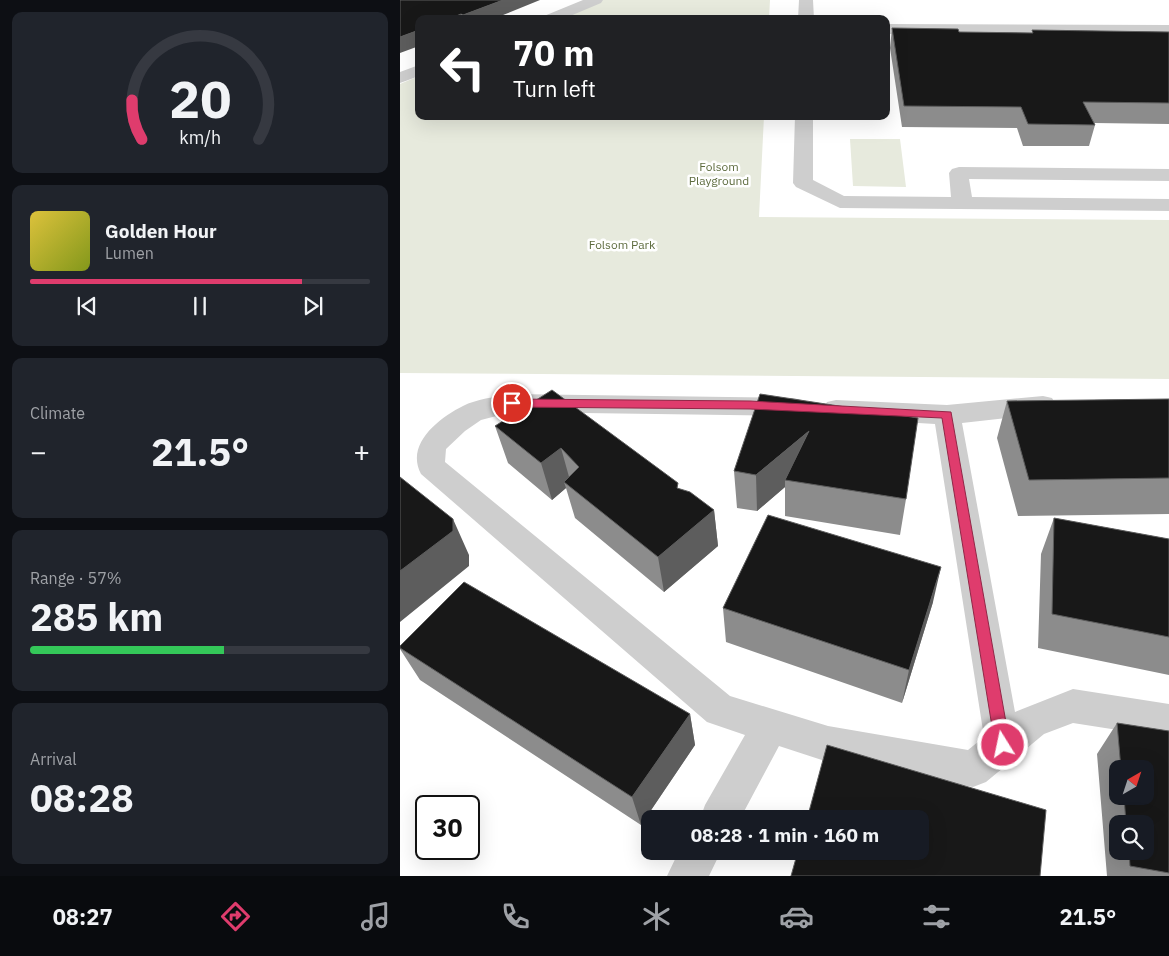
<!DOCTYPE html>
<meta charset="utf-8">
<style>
:root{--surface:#171b24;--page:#20242c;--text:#f1f3f6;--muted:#9ea1a6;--line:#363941;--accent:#df3c6d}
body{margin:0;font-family:"IBM Plex Sans",sans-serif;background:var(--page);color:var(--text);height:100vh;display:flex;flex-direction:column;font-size:19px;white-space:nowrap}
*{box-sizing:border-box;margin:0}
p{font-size:16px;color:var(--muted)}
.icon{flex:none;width:28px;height:28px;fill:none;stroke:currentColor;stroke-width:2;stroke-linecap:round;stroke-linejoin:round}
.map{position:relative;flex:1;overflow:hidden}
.side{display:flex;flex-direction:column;gap:12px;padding:12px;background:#0d0f14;width:400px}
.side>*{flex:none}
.banner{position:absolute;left:15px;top:15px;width:475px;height:105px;border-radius:10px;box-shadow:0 5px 20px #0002;background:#202124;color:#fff;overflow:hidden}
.needle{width:32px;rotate:39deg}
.controls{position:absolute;left:709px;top:760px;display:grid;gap:10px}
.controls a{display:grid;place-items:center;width:45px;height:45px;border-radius:10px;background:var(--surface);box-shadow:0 5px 20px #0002;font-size:25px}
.speed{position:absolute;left:15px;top:795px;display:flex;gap:10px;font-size:25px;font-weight:700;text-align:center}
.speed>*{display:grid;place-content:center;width:65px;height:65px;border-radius:50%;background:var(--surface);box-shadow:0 5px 20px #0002;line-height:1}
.speed .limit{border:2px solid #111;border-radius:8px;background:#fff;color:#111}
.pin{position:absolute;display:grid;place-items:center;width:42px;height:42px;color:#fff;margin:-21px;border:2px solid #fff;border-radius:50%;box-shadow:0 1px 5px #0007}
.me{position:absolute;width:55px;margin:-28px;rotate:350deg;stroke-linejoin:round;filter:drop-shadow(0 0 4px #0008)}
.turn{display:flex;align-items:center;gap:18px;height:105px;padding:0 15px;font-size:22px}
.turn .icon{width:65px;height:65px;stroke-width:2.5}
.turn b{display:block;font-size:35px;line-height:42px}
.big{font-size:38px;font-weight:700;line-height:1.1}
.side .widget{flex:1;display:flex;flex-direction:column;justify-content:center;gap:8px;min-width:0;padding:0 18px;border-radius:10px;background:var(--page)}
.side .dial{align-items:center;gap:0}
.dial svg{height:130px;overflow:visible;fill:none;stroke:var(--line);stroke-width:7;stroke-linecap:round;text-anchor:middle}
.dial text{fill:var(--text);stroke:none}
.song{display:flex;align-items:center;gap:15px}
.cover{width:60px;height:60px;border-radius:8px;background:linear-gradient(135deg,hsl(50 70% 55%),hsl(70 70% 35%))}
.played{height:5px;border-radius:2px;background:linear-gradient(90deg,var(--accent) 80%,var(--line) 80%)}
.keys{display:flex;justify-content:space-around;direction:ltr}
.heat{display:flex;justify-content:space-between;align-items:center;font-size:28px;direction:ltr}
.charge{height:8px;border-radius:4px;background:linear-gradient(90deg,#34c759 57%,var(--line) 0)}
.trip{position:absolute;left:241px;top:810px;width:288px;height:50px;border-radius:10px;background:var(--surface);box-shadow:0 5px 20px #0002;font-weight:700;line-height:50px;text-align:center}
.tabs{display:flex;height:80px;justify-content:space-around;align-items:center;background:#090b0e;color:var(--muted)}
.tabs .icon{width:35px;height:35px}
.tabs .on{color:var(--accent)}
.tabs b{font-size:22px;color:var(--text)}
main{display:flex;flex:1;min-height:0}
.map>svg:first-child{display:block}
.green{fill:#e7eadd}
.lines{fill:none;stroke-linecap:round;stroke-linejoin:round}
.minor{fill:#cecece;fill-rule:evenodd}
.wall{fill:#8c8c8c;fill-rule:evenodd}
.shaded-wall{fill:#5d5d5d}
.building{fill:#181818;stroke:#5d5d5d}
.route{fill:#df3c6d;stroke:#912747}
.labels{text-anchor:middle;stroke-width:5;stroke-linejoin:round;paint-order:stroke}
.far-park-label{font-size:12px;fill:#5e6c3f;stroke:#fff}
</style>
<main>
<section class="side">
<div class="widget dial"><svg viewBox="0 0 100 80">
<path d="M14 69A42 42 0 1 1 86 69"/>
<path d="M14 69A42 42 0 0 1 8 45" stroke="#df3c6d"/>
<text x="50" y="56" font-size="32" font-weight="700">20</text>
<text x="50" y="72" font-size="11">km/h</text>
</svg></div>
<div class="widget">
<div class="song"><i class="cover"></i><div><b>Golden Hour</b><p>Lumen</p></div></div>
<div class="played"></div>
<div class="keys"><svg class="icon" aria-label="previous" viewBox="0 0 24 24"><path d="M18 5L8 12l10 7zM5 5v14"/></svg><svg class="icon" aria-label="pause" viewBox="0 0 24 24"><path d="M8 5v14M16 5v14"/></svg><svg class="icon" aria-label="next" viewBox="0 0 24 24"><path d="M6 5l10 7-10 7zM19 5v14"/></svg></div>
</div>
<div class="widget"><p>Climate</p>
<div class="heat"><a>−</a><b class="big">21.5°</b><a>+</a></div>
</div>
<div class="widget"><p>Range · 57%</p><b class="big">285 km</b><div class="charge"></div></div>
<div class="widget"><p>Arrival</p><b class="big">08:28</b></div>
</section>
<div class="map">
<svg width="769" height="876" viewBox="0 0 769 876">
<rect width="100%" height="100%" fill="#fff"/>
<path class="green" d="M202,0H370L369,19H157Z
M19,76V116H364L359,217L769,220V379L0,373V84Z
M450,139H500L506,187L453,186Z"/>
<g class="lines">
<path class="minor" d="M183,0H203L201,3L163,19H142L144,16Z
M399,0H413L414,19H398Z
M486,24L769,25V35L486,34Z
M19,65V76L0,83V72Z
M395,116H413V180L444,196L551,197L549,173L552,169L559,167L769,169V181L569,179L572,197L769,199V211L440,208L396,187L393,183Z
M112,394L393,398L402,400L406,407L402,414L393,416L112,412L81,420L65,431L46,449L45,462L330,696L428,726L568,750L584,737L535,424L436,418L427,416L423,409L427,402L436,400L547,405L643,396L652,398L656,405L652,412L643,414L562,423L615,712L673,689L769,704V738L673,723L644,734L586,782L573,787L428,762L379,746L340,819H300L305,805L345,735L307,722L21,474C5,444 39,418 63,406C77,399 96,397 112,394Z
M279,851H321L309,876H267Z"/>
</g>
<path class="wall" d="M492,28L559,32L632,33V30L769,32V124L694,123L695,125L689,146H623L617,128L502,127L490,48Z
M769,399V514L618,516L597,438L607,401Z
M95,426L279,489L314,510L318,546L264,592L175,518L166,488L152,500L108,463Z
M334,471L506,499L500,535L385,516V487L357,511L337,508Z
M654,518L769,539V675L638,648L641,554Z
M533,602L502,703L326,642L323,608Z
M0,646L290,714L295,745L241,825L20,680L0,649Z
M717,723L769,731V876H707L697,754ZM718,769H745V796H718ZM718,824H745V851H718Z"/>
<path class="shaded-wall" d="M103,0H140L93,19H64L63,15Z
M61,14L62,19H49Z
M19,30V46L0,53V37Z
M409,431L385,480V487L357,511L356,475Z
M161,448L171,484L164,482L166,488L152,500L141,463Z
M314,510L318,546L264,592L258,557Z
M53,519L69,555V566L0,622V571Z
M541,567L533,602L502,703L509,670Z
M290,714L295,745L241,825L232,797Z"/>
<path class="building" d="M0,0H103L63,15L61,14L49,19H19V30L0,37Z
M492,28L558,29L559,32L633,33L632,30L769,32V103L683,102L695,125L628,124L621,107L504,106Z
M152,390L278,483L277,488L290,492L314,510L258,557L164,482L179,467L161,448L141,463L95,426Z
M360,394L518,418L506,499L385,480L409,431L356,475L334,471Z
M769,399V478L629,480L607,401Z
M0,477L53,519V531L0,571Z
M368,515L541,567L509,670L323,608Z
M654,518L769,539V637L652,614Z
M64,582L290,714L232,797L0,648V646Z
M717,723L769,731V873L730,866L729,851H745V824H726L724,796H745V769H721Z
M427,745L646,810L640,876H391L398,851H520V819H407Z"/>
<path class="route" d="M112,399L350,401L551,412L610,745L608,750L603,752L598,750L595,745L542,418L350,409L112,407L106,403Z"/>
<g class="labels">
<g class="far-park-label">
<text x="319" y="171">Folsom<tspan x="319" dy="14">Playground</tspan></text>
<text x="222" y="249">Folsom Park</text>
</g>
</g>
</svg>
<div class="controls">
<a><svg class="needle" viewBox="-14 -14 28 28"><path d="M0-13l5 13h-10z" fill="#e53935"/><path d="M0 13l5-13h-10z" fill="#9ea1a6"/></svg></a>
<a><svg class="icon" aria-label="search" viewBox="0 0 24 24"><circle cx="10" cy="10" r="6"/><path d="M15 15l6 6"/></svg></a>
</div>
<div class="speed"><div class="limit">30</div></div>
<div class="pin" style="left:112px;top:403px;background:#d93025"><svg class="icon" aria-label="arrive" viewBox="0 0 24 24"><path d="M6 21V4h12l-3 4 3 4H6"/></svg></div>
<svg class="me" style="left:603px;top:745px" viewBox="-20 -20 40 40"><circle r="17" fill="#df3c6d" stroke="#fff" stroke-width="3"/><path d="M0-11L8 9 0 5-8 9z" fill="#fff"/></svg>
<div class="trip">08:28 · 1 min · 160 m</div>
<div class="banner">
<div class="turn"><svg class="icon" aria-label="left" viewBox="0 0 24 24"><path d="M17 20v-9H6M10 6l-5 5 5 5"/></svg><div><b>70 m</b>Turn left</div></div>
</div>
</div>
</main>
<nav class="tabs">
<b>08:27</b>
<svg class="icon on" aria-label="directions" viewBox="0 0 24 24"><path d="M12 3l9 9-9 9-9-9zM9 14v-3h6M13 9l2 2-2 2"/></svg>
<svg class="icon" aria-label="music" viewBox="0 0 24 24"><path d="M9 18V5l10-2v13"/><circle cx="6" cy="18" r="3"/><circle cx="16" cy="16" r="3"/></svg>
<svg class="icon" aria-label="phone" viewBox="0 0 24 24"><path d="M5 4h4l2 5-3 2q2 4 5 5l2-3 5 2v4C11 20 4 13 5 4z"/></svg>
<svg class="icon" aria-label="climate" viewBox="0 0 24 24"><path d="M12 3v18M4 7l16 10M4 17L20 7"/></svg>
<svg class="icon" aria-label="car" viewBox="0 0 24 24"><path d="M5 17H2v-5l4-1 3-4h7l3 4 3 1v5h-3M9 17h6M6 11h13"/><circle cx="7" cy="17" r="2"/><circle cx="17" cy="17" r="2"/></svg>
<svg class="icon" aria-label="filters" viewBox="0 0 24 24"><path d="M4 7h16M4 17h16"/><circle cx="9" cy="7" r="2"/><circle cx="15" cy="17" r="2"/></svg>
<b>21.5°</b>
</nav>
